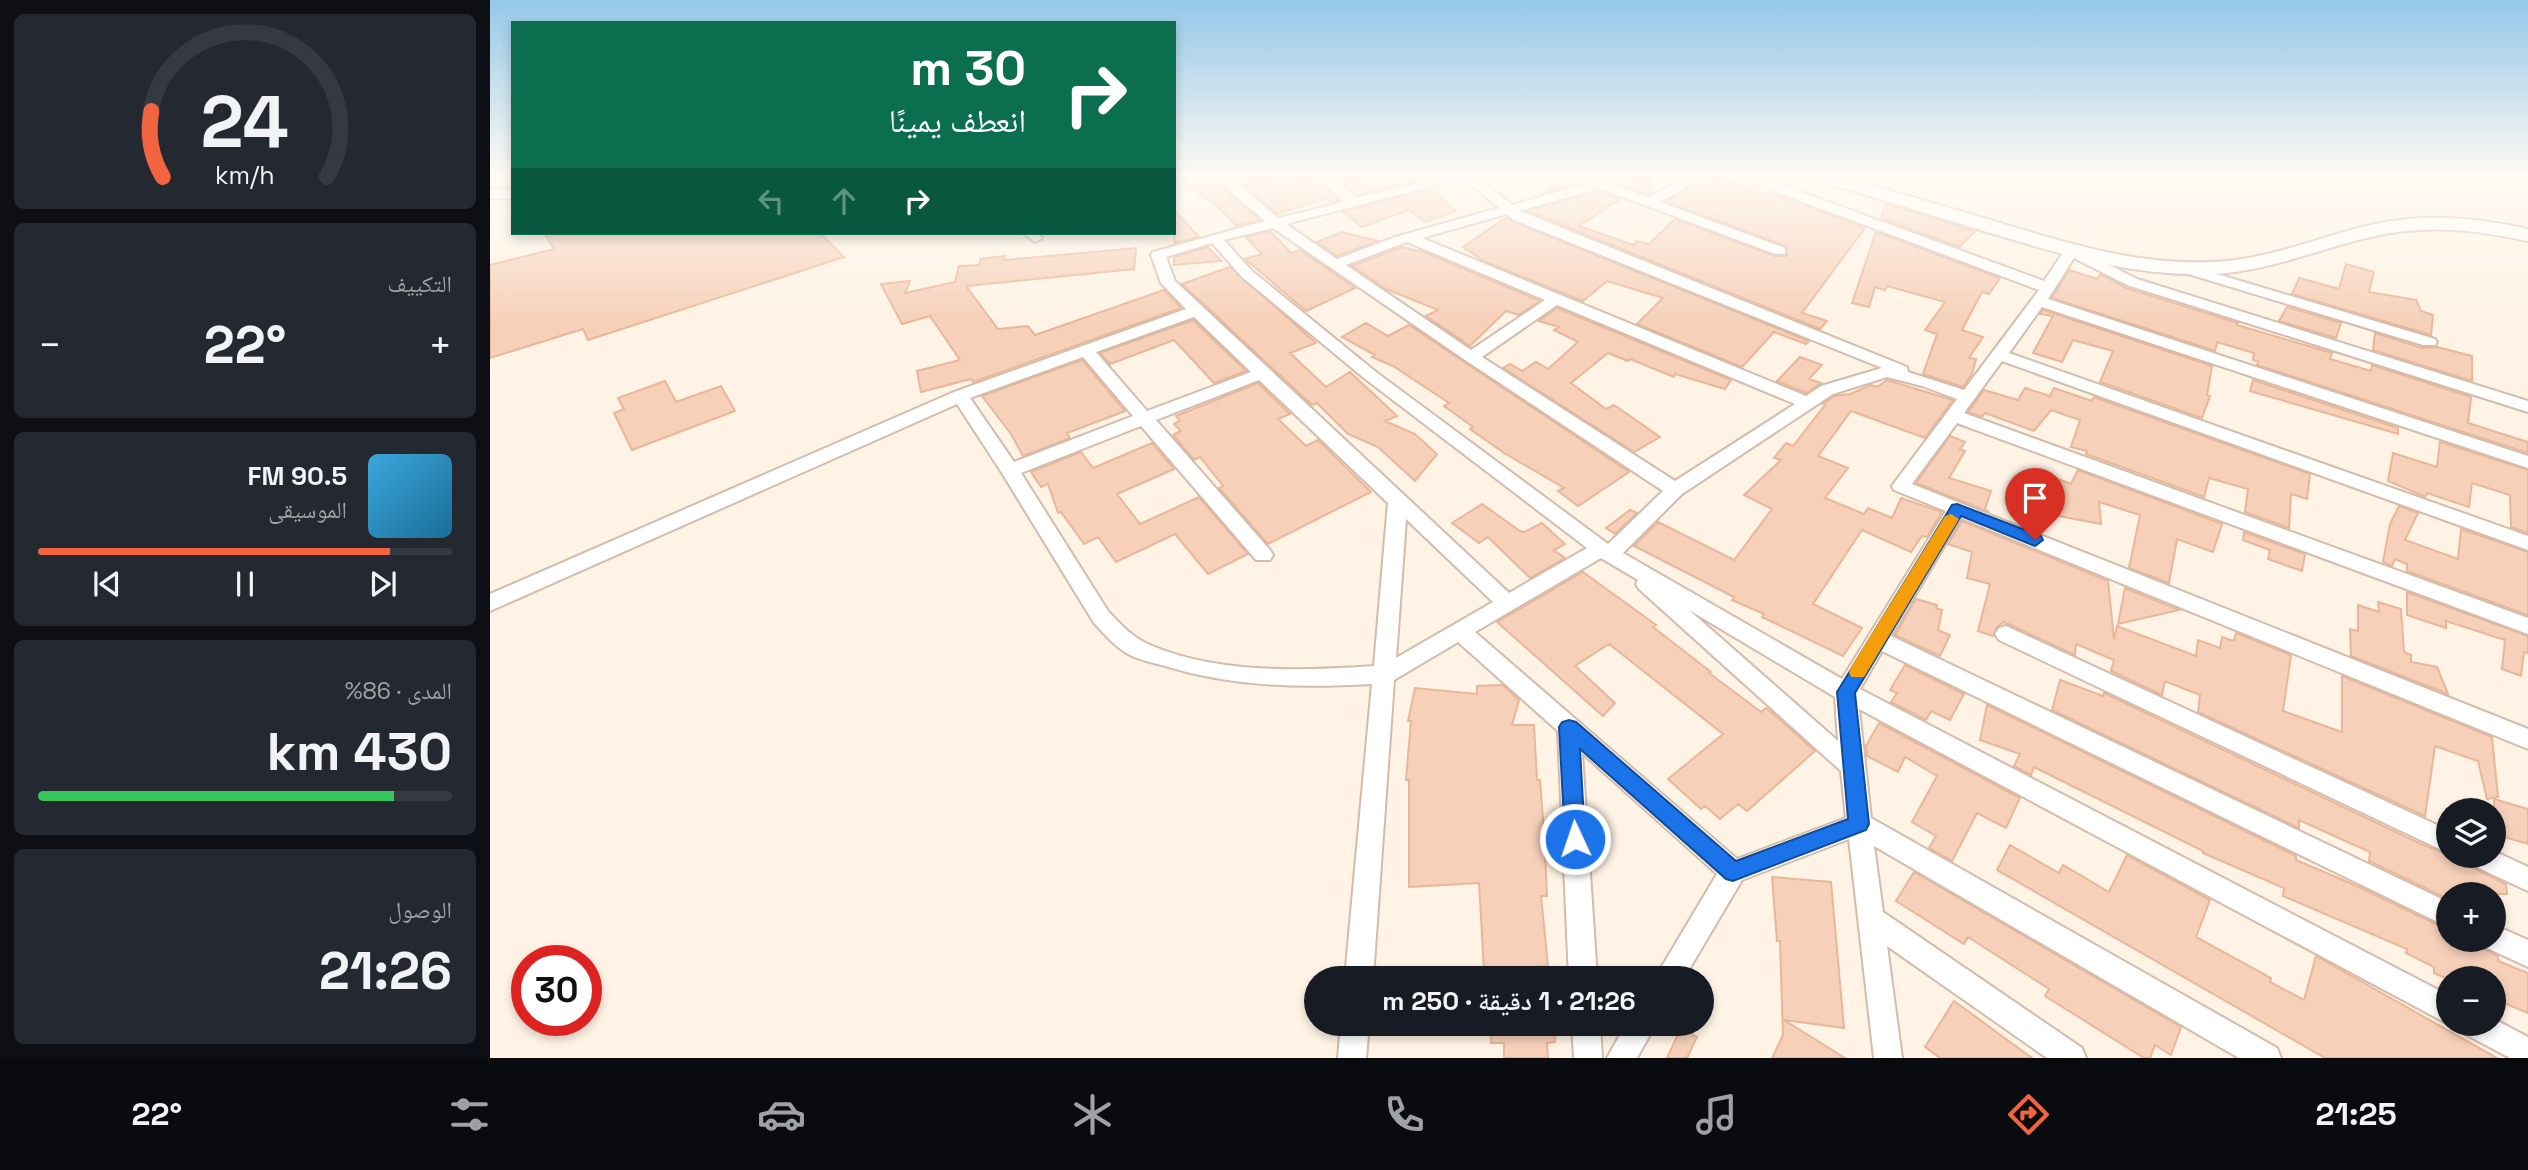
<!DOCTYPE html>
<html lang="ar">
<meta charset="utf-8">
<style>
:root{--surface:#171b24;--page:#242831;--text:#f1f3f6;--muted:#9ea1a6;--line:#363941;--accent:#f2633f}
body{margin:0;font-family:"Space Grotesk","Noto Naskh Arabic",sans-serif;background:var(--page);color:var(--text);direction:rtl;height:100vh;display:flex;flex-direction:column;font-size:26px;white-space:nowrap}
*{box-sizing:border-box;margin:0}
p{font-size:23px;color:var(--muted)}
.icon{flex:none;width:38px;height:38px;fill:none;stroke:currentColor;stroke-width:2;stroke-linecap:round;stroke-linejoin:round}
.map{position:relative;flex:1;overflow:hidden;direction:ltr}
.panel{display:flex;flex-direction:column;gap:14px;padding:14px;background:#0d0f14;width:490px}
.panel>*{flex:none}
.top-card{position:absolute;left:21px;top:21px;width:665px;height:214px;border-radius:0px;box-shadow:0 4px 10px #0003;direction:rtl;background:#0b6e4f;color:#fff;overflow:hidden}
.fabs{position:absolute;left:1946px;top:798px;display:grid;gap:14px}
.fabs a{display:grid;place-items:center;width:70px;height:70px;border-radius:50%;background:var(--surface);box-shadow:0 4px 10px #0003;font-size:35px}
.speed{position:absolute;left:21px;top:945px;display:flex;gap:14px;font-size:35px;font-weight:700;text-align:center}
.speed>*{display:grid;place-content:center;width:91px;height:91px;border-radius:50%;background:var(--surface);box-shadow:0 4px 10px #0003;line-height:1}
.speed .limit{border:10px solid #d22;background:#fff;color:#111}
.pin{position:absolute;display:grid;place-items:center;width:60px;height:60px;color:#fff;margin:-72px -30px;border-radius:50% 50% 50% 0;rotate:-45deg;box-shadow:0 0 7px #0007}
.pin .icon{rotate:45deg}
.me{position:absolute;width:77px;margin:-38px;rotate:357deg;stroke-linejoin:round;filter:drop-shadow(0 0 5px #0008)}
.turn{display:flex;align-items:center;gap:24px;height:147px;padding:0 35px;font-size:32px}
.turn .icon{width:91px;height:91px;stroke-width:2.5}
.turn b{display:block;font-size:49px;line-height:60px}
.lanes{display:flex;align-items:center;height:66px;padding:0 35px;background:#0003;justify-content:center;gap:35px;direction:ltr}
.lanes .off{opacity:.35}
.big{font-size:52px;font-weight:600;line-height:1.1}
.panel .card{flex:1;display:flex;flex-direction:column;justify-content:center;gap:10px;min-width:0;padding:0 24px;border-radius:10px;background:var(--page)}
.panel .dial{align-items:center;gap:0}
.dial svg{height:182px;overflow:visible;fill:none;stroke:var(--line);stroke-width:7;stroke-linecap:round;text-anchor:middle}
.dial text{fill:var(--text);stroke:none}
.song{display:flex;align-items:center;gap:21px}
.cover{width:84px;height:84px;border-radius:10px;background:linear-gradient(135deg,hsl(200 70% 55%),hsl(200 70% 35%))}
.played{height:7px;border-radius:4px;background:linear-gradient(90deg,var(--accent) 85%,var(--line) 85%)}
.keys{display:flex;justify-content:space-around;direction:ltr}
.heat{display:flex;justify-content:space-between;align-items:center;font-size:38px;direction:ltr}
.charge{height:10px;border-radius:5px;background:linear-gradient(90deg,#34c759 86%,var(--line) 0)}
.trip{position:absolute;left:814px;top:966px;width:410px;height:70px;border-radius:35px;background:var(--surface);box-shadow:0 4px 10px #0003;font-weight:600;line-height:70px;text-align:center;direction:rtl}
.tabs{display:flex;height:112px;justify-content:space-around;align-items:center;background:#090b0e;color:var(--muted)}
.tabs .icon{width:49px;height:49px}
.tabs .selected{color:var(--accent)}
.tabs b{font-size:32px;color:var(--text)}
main{display:flex;flex:1;min-height:0}
.map>svg:first-child{display:block}
.building{fill:#f6d0b9;stroke:#eab698;stroke-width:2}
.lines{fill:none;stroke-linecap:round;stroke-linejoin:round}
.street-casing{stroke:#d3bcac;stroke-width:4}
.secondary-casing{stroke:#d6bca9;stroke-width:4}
.street{fill:#fff;fill-rule:evenodd}
.secondary{fill:#fff;fill-rule:evenodd}
.route{fill:#1a73e8;stroke:#114b97;stroke-width:2}
.slow{fill:#f59e0b}
</style>
<main>
<div class="map">
<svg width="2038" height="1058" viewBox="0 0 2038 1058">
<rect width="100%" height="100%" fill="#fef3e4"/>
<path class="building" d="M0,177H23V188L0,187Z
M686,177H732L731,187L770,220L746,226L728,207Z
M744,177L798,179L827,177L849,201L841,202L835,198L787,214Z
M855,177H924L929,180L867,195L848,179Z
M1077,177H1162L1160,179L1162,192L1158,194L1109,177L1052,194Z
M1217,177H1225L1278,195L1281,193L1375,228L1312,313L1337,321L1330,329L1038,211L1109,191L1130,199L1089,226L1143,245L1147,241L1159,244L1185,219L1284,256H1297L1296,246L1176,202Z
M940,189L966,211L936,222L918,210L872,227L853,212Z
M1396,204L1452,221L1485,232L1469,247L1391,218Z
M684,210L709,237L684,243Z
M1017,217L1023,222L1319,341L1316,344L1284,332L1252,367L1147,324L1173,298L1117,281L1093,301L994,261L973,247Z
M780,231L801,253L810,250L865,288L816,311L755,259L772,254L756,237Z
M852,232L888,241L847,256L827,242Z
M1386,232L1510,278L1499,294L1492,292L1472,330L1493,337L1479,358L1486,359L1482,374L1473,387L1433,374L1447,334L1435,330L1455,302L1397,286L1395,290L1385,287L1379,307L1362,303Z
M54,233H330L354,257L98,340L93,329L0,358V265L64,249Z
M718,247L731,261L684,265V257Z
M912,247L933,252L1050,301L1029,315L1016,311L980,346L936,316L948,310L896,289L862,266Z
M646,248L644,269L476,286L508,329L538,326L545,335L674,290L691,308L483,382L481,379L431,392L427,371L470,360L440,316L412,324L391,284L420,281L415,293L465,282L469,266L489,265L491,259L515,256L514,260Z
M1856,264L1884,272L1879,292L1926,300L1931,311L1943,315L1941,335L1802,294L1809,278L1849,289Z
M740,267L826,343L800,353L836,387L860,372L907,416L895,421L925,434L947,454L925,481L888,447L858,434L827,403L822,405L692,284Z
M1579,270L1607,279L1610,275L1614,276L1636,288L1748,323L1747,325L1842,353L1840,359L1881,371L1882,365L1981,397L1978,423L2038,442V453L1767,365L1768,361L1763,360L1764,353L1727,342L1725,351L1562,298Z
M1797,307L1851,323L1846,338L1789,321Z
M1067,308L1241,380L1235,389L1185,374L1184,377L1140,359L1138,361L1118,353L1081,383L1116,409L1124,405L1170,437L1144,452L1013,368L1020,364L1032,371L1046,362L1058,369L1088,342L1064,330L1069,327L1049,321Z
M1553,310L1722,366L1717,395L1720,396L1712,418L1610,382L1623,351L1583,340L1572,362L1543,353L1563,316L1550,314Z
M703,320L756,371L724,383L684,340L620,364L610,353Z
M876,323L898,336L919,325L1139,472L1088,506L1068,491L1074,488L1014,453L980,429L983,427L954,406L959,403L903,366L882,357L885,355L852,337Z
M1885,333L1932,348L1947,347L1982,356V381L1883,350Z
M1310,357L1332,365L1319,379L1331,383L1316,393L1287,381Z
M592,360L635,411L577,433L580,438L533,456L521,434L492,396Z
M1397,380L1463,400L1435,438L1361,411L1328,456L1358,468L1335,498L1374,514L1378,508L1402,518L1411,498L1452,512L1437,537L1432,536L1421,552L1372,530L1323,604L1372,628L1353,656L1272,617L1274,614L1242,600L1244,597L1144,546L1168,522L1244,560L1282,509L1254,495L1291,460L1284,458L1296,443L1303,446L1335,405L1333,404L1344,396L1360,394L1381,385L1387,387Z
M1763,380L1908,428V434L1760,391Z
M175,381L186,402L231,386L245,411L142,450L124,413L134,409L128,398Z
M768,383L800,414L788,419L816,446L828,440L881,492L778,544L729,488L733,486L710,457L704,460L683,435L691,431L684,424L690,421L686,416Z
M1535,388L1560,396L1564,388L1602,401L1604,397L1820,474L1817,499L1801,494L1799,528L1755,512L1758,489L1719,478L1714,497L1596,454L1597,451L1581,447L1590,420L1561,410L1544,431L1495,413L1492,417L1478,412L1494,390L1528,400Z
M1460,436L1475,442L1470,449L1475,451L1459,478L1501,491L1495,509L1499,512L1426,483Z
M1950,442L2038,470V533L2021,527L2020,495L1982,483L1979,507L1937,493L1935,497L1898,481L1903,453L1947,467Z
M662,443L684,469L627,494L650,524L709,497L758,554L718,574L685,534L626,562L608,537L594,544L571,512L568,513L558,484L551,487L541,472L591,452L603,468Z
M1588,470L1732,524L1723,552L1687,539L1679,583L1639,568L1650,515L1609,502L1611,524L1531,509L1555,474L1581,484Z
M992,504L1030,531L1034,532L1052,523L1075,544L1064,550L1075,558L1040,578L998,537L989,543L962,523Z
M1909,506L1928,513L1915,540L1968,559L1971,529L2038,552V615L1917,571V564L1905,559L1902,566L1893,562L1900,524Z
M1140,510L1147,513L1125,534L1116,528Z
M1472,521L1618,581L1624,639L1627,626L1706,656L1708,640L1730,648L1732,637L1744,641L1746,633L1801,655L1793,711L1852,732V676L2002,737L2008,797L1997,799L1988,761L1945,746L1935,816L1708,712L1710,695L1675,681L1672,695L1621,671L1624,660L1586,644L1585,655L1514,622L1507,627L1503,636L1488,631L1500,584L1477,578L1482,552L1458,544Z
M1754,532L1815,554L1812,571L1778,559L1780,550L1753,540Z
M1093,572L1166,625L1163,627L1221,672L1219,673L1271,712L1276,708L1287,717L1325,751L1257,811L1248,804L1230,819L1215,806L1211,809L1178,779L1233,734L1119,644L1085,666L1125,703L1113,716L1007,622Z
M1635,588L1689,610L1628,624Z
M1917,592L2038,636V653L2034,652L2031,676L2012,669L2015,640L1956,621V628L1917,615Z
M1426,599L1447,605L1446,608L1452,610L1448,630L1460,635L1450,656L1405,635Z
M1888,602L1911,609L1914,652L1921,655V662L1947,667L1958,694L1861,656L1860,629L1868,631V605L1889,612Z
M1415,665L1474,694L1460,720L1441,711L1436,720L1401,702L1407,693L1400,690Z
M1570,680L1613,696L1614,693L1931,844L1976,861L1979,866L2016,884L2017,894H1958V899L1879,861L1880,852L1809,820V828L1562,710Z
M1013,685L1029,700L1022,725H1044L1047,780H1050L1054,833L1057,896H1051L1058,966L994,970L989,883L919,887V780H916L921,721H918L925,688L987,694V686Z
M1497,705L1806,856V860L1867,886L1958,930V940H1988L1994,949L2008,956V961L2038,973V1013L2004,999V978H1955L1944,973V967L1916,953L1917,949L1793,896L1794,888L1713,853V851L1544,767L1541,775L1524,766L1530,754L1490,740Z
M1389,723L1530,798L1516,828L1487,813L1462,861L1439,848L1446,836L1422,822L1447,776L1415,757L1408,772L1377,756L1376,746Z
M2004,799L2038,809V844L2004,834Z
M1520,845L1569,873L1573,865L1619,892L1637,855L1720,900L1706,937L1781,978L1780,982L1814,1000L1826,956L2007,1058H1835L1507,870Z
M1424,872L1691,1027L1681,1055L1665,1045L1660,1058H1654L1555,996L1559,989L1478,937L1474,944L1406,901Z
M1282,877L1341,882L1354,1028L1294,1020L1355,1058H1282L1293,1035L1290,941H1287Z
M1464,1001L1542,1058H1450L1435,1047Z
M1001,1024H1064L1065,1042L1057,1043L1058,1058H1014V1043H1001Z
M1191,1028L1207,1037L1197,1058H1177Z"/>
<g class="lines">
<defs>
<path id="street" d="M829,177H842L866,198L953,177H987L1022,205L1110,180L1158,197L1200,177H1215L1170,202L1295,248V254H1285L1109,188L1030,211L1417,367L1418,372L1474,390L1549,290L1254,180L1253,177H1270L1554,281L1576,248H1586L1647,279L2038,401V412L1637,285L1584,258L1558,299L2038,456V468L1552,307L1519,353L2038,536V550L1512,361L1474,413L2038,618V634L1467,423L1422,484L2038,729V749L1471,518L1401,636L1958,902V927L1392,651L1370,689L1958,995V1024L1369,709L1381,818L1787,1048L1791,1058H1749L1384,846L1393,912L1592,1048L1596,1058H1557L1397,946L1412,1058H1384L1359,839L1252,880L1194,978H1165L1227,874L1092,753L1107,978H1079L1068,731L968,642L904,680L883,978H855L882,684C812,688 743,687 675,666C665,663 654,661 644,657C627,649 616,636 604,623L512,473L467,404L0,611V594L464,392L696,309L671,283L661,255L663,252L775,221L733,185V179H743L788,218L854,202ZM973,178L1009,208L905,237L847,259L796,224ZM1017,214L1024,220L1392,368L1331,386L1316,396L932,238ZM783,228L975,360L1173,491L1118,544L886,372L762,271L734,240ZM917,242L1055,300L981,350L856,265ZM722,243L752,277L874,378L1097,548L1019,593L685,281L676,257ZM1067,305L1305,404L1185,481L992,357ZM704,317L761,372L657,411L606,352ZM593,357L643,416L524,462L480,398ZM1397,377L1432,386L1467,399L1402,486L1404,490L1456,511L1352,679L1133,553L1192,494L1343,394ZM769,380L898,503L884,666C813,671 727,674 660,645C643,638 631,625 618,611L531,473L651,426L766,560H780L783,555L780,550L666,420ZM916,519L1003,602L906,658ZM1111,558L1148,580L1146,584L1149,589L1351,771L1356,818L1247,859L985,632ZM1199,610L1345,697L1348,741Z
M0,190L23,191V199L0,198Z
M533,233H548L552,238L545,242Z
M1690,263L1945,339L1947,342L1945,345H1933L1685,270L1683,267L1685,264Z
M1516,626L1958,830V853L1509,640L1505,634L1509,628Z
M2004,851L2038,867V891L1980,864L1976,856H2004Z
M2004,925L2038,940V967L1995,947L1991,940H2004Z
M2004,1019L2038,1037V1058H2020L1975,1034L1971,1024H2004Z
M851,1024H879L876,1058H848Z
M1082,1024H1110L1112,1058H1084Z
M1136,1024H1166L1147,1058H1117Z"/>
<path id="secondary" d="M1327,177H1354C1405,192 1456,207 1507,222C1576,243 1646,265 1720,262C1777,261 1830,236 1885,224C1937,213 1987,218 2038,229V241C1987,230 1937,224 1885,236C1830,248 1778,272 1721,274C1644,277 1570,254 1497,232C1442,215 1386,198 1330,181Z"/>
</defs>
<use href="#street" class="street-casing"/>
<use href="#secondary" class="secondary-casing"/>
<use href="#street" class="street"/>
<use href="#secondary" class="secondary"/>
</g>
<linearGradient id="sky" x2="0" y2="1"><stop stop-color="#94c7e8"/><stop offset="0.54" stop-color="#fffaf3"/><stop offset="1" stop-color="#fffaf3" stop-opacity="0"/></linearGradient>
<rect width="2038" height="325" fill="url(#sky)"/>
<path class="route" d="M1467,504L1551,536L1553,540L1545,546L1471,516L1365,693L1379,824L1376,830L1243,881L1236,879L1090,749L1095,839L1092,845L1085,848L1078,845L1075,839L1069,727L1072,722L1079,720L1086,722L1246,861L1358,819L1347,692L1462,505Z"/>
<path class="slow" d="M1461,514L1469,519L1374,677H1361L1359,672L1361,667L1455,516Z"/>
</svg>
<div class="fabs">
<a><svg class="icon" aria-label="layers" viewBox="0 0 24 24"><path d="M12 4l9 5-9 5-9-5zM3 14l9 5 9-5"/></svg></a>
<a>+</a>
<a>−</a>
</div>
<div class="speed"><div class="limit">30</div></div>
<div class="pin" style="left:1545px;top:540px;background:#d93025"><svg class="icon" aria-label="arrive" viewBox="0 0 24 24"><path d="M6 21V4h12l-3 4 3 4H6"/></svg></div>
<svg class="me" style="left:1085px;top:839px" viewBox="-20 -20 40 40"><circle r="17" fill="#1a73e8" stroke="#fff" stroke-width="3"/><path d="M0-11L8 9 0 5-8 9z" fill="#fff"/></svg>
<div class="trip">21:26 · 1 دقيقة · 250 m</div>
<div class="top-card">
<div class="turn"><svg class="icon" aria-label="right" viewBox="0 0 24 24"><path d="M7 20v-9h11M14 6l5 5-5 5"/></svg><div><b>30 m</b>انعطف يمينًا</div></div>
<div class="lanes"><svg class="icon off" aria-label="left" viewBox="0 0 24 24"><path d="M17 20v-9H6M10 6l-5 5 5 5"/></svg><svg class="icon off" aria-label="ahead" viewBox="0 0 24 24"><path d="M12 20V5M6 11l6-6 6 6"/></svg><svg class="icon" aria-label="right" viewBox="0 0 24 24"><path d="M7 20v-9h11M14 6l5 5-5 5"/></svg></div>
</div>
</div>
<section class="panel">
<div class="card dial"><svg viewBox="0 0 100 80">
<path d="M14 69A42 42 0 1 1 86 69"/>
<path d="M14 69A42 42 0 0 1 9 40" stroke="#f2633f"/>
<text x="50" y="56" font-size="32" font-weight="700">24</text>
<text x="50" y="72" font-size="11">km/h</text>
</svg></div>
<div class="card"><p>التكييف</p>
<div class="heat"><a>−</a><b class="big">22°</b><a>+</a></div>
</div>
<div class="card">
<div class="song"><i class="cover"></i><div><b>90.5 FM</b><p>الموسيقى</p></div></div>
<div class="played"></div>
<div class="keys"><svg class="icon" aria-label="previous" viewBox="0 0 24 24"><path d="M18 5L8 12l10 7zM5 5v14"/></svg><svg class="icon" aria-label="pause" viewBox="0 0 24 24"><path d="M8 5v14M16 5v14"/></svg><svg class="icon" aria-label="next" viewBox="0 0 24 24"><path d="M6 5l10 7-10 7zM19 5v14"/></svg></div>
</div>
<div class="card"><p>المدى · 86%</p><b class="big">430 km</b><div class="charge"></div></div>
<div class="card"><p>الوصول</p><b class="big">21:26</b></div>
</section>
</main>
<nav class="tabs">
<b>21:25</b>
<svg class="icon selected" aria-label="directions" viewBox="0 0 24 24"><path d="M12 3l9 9-9 9-9-9zM9 14v-3h6M13 9l2 2-2 2"/></svg>
<svg class="icon" aria-label="music" viewBox="0 0 24 24"><path d="M9 18V5l10-2v13"/><circle cx="6" cy="18" r="3"/><circle cx="16" cy="16" r="3"/></svg>
<svg class="icon" aria-label="phone" viewBox="0 0 24 24"><path d="M5 4h4l2 5-3 2q2 4 5 5l2-3 5 2v4C11 20 4 13 5 4z"/></svg>
<svg class="icon" aria-label="climate" viewBox="0 0 24 24"><path d="M12 3v18M4 7l16 10M4 17L20 7"/></svg>
<svg class="icon" aria-label="car" viewBox="0 0 24 24"><path d="M5 17H2v-5l4-1 3-4h7l3 4 3 1v5h-3M9 17h6M6 11h13"/><circle cx="7" cy="17" r="2"/><circle cx="17" cy="17" r="2"/></svg>
<svg class="icon" aria-label="filters" viewBox="0 0 24 24"><path d="M4 7h16M4 17h16"/><circle cx="9" cy="7" r="2"/><circle cx="15" cy="17" r="2"/></svg>
<b>22°</b>
</nav>
